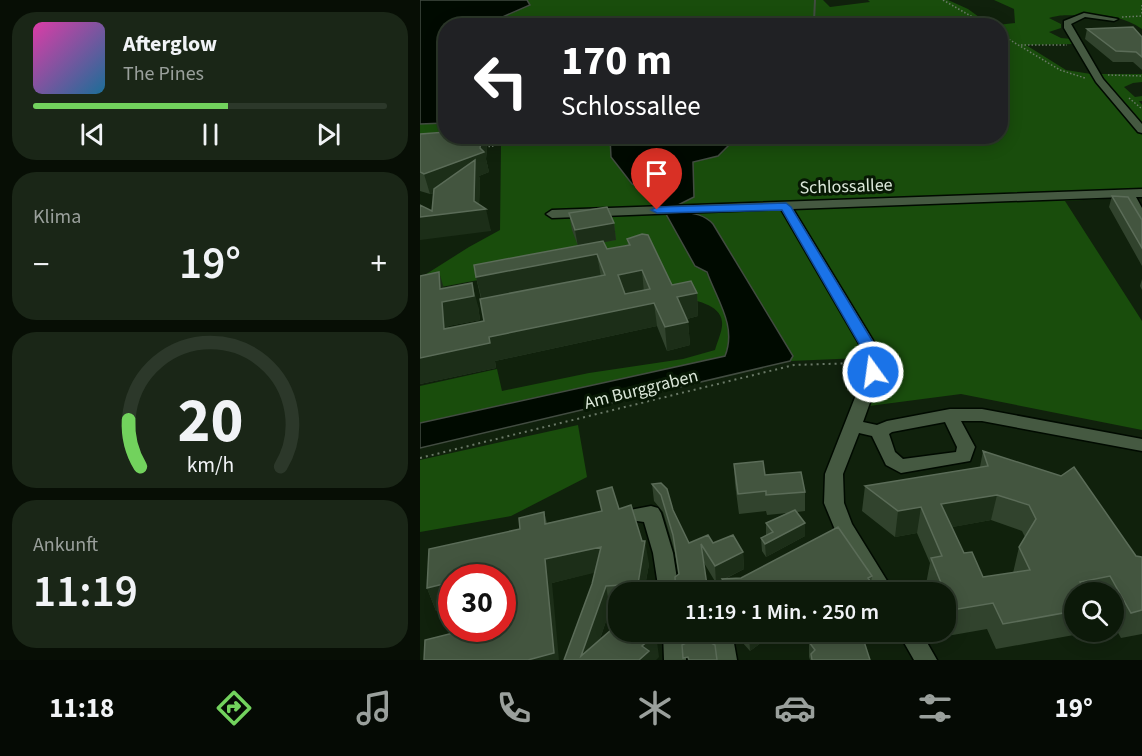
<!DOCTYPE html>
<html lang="de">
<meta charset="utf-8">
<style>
:root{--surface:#0c1909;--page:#1a2617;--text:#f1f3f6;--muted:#9aa09c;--line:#2c382a;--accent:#72d25d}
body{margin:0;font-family:"Source Sans 3",sans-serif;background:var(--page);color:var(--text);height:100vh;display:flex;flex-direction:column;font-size:22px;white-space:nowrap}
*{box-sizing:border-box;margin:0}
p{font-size:20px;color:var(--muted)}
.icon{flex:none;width:33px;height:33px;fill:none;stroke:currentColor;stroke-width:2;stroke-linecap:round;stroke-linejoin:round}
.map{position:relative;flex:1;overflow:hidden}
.details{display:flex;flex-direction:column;gap:12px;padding:12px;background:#070e05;width:420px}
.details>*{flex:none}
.guide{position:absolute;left:18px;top:18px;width:570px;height:126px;border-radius:24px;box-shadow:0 3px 15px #0003,0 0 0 2px var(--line);background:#202124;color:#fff;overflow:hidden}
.buttons{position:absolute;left:644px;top:582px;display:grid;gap:12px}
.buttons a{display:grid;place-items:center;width:60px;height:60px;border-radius:50%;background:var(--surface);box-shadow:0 3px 15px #0003,0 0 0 2px var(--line);font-size:30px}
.speed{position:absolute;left:18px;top:564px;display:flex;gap:12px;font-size:30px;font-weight:700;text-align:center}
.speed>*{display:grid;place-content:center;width:78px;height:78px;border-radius:50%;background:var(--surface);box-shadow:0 3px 15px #0003,0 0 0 2px var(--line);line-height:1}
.speed .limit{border:9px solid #d22;background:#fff;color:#111}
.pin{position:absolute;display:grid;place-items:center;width:51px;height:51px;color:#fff;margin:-62px -26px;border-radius:50% 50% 50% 0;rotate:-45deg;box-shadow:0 0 6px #0007}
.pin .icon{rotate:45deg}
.me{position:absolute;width:66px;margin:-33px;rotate:346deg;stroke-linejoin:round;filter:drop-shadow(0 0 4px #0008)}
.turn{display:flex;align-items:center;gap:21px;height:126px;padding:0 24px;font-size:27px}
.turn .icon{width:78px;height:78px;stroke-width:2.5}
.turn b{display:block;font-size:42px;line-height:51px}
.big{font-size:45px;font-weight:600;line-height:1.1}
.details .tile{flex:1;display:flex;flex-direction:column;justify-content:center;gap:9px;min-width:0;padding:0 21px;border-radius:24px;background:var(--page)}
.details .dial{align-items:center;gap:0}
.dial svg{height:156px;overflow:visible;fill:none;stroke:var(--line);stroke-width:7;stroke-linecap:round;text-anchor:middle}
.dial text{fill:var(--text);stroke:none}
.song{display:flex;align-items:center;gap:18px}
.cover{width:72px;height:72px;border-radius:9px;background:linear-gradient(135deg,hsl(320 70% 55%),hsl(200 70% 35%))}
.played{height:6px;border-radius:3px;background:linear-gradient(90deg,var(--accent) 55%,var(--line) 55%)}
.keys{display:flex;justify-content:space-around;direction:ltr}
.heat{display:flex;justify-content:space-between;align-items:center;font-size:33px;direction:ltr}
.trip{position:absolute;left:188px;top:582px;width:348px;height:60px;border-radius:24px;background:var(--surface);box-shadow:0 3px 15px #0003,0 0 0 2px var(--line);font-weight:600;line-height:60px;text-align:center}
.tabs{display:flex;height:96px;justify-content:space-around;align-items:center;background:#050a04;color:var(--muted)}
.tabs .icon{width:42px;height:42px}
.tabs .selected{color:var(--accent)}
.tabs b{font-size:27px;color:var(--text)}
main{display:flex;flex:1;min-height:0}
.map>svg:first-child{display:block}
.green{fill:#194d0c}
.water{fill:#000a00;stroke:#424c41;stroke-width:1.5}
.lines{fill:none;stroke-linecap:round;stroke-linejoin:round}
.stream{stroke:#424c41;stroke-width:2}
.minor-casing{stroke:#000a00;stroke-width:3}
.path-far1{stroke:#6a7967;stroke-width:1.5;stroke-dasharray:1.5 2;stroke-linecap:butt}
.path{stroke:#6a7967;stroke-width:2;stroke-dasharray:2 4;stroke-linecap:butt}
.minor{fill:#455941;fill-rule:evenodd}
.wall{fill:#31432d;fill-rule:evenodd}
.shaded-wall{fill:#1c2e18}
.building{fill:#43553f;stroke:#5b6c58;stroke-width:1.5;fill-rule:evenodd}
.route{fill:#1a73e8;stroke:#114b97;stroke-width:1.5}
.labels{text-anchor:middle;stroke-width:6;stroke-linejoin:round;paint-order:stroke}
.street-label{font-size:18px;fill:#dbe7d9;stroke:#071804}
</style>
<main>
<section class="details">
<div class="tile">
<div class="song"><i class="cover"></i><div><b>Afterglow</b><p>The Pines</p></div></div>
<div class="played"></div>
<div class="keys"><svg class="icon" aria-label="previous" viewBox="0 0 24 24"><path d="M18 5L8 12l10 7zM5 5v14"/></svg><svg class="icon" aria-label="pause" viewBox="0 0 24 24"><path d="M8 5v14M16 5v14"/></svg><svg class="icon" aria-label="next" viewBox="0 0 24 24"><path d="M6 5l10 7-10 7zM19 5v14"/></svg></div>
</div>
<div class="tile"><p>Klima</p>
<div class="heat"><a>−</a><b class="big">19°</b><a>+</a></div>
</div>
<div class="tile dial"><svg viewBox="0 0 100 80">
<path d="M14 69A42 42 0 1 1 86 69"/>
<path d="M14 69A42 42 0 0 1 8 45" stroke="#72d25d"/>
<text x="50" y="56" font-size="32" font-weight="700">20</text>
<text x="50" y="72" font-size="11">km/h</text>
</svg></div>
<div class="tile"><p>Ankunft</p><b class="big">11:19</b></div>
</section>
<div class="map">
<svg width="722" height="660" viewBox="0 0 722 660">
<rect width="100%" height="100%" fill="#10210c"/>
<path class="green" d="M107,0H403L410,7L450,2L448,0H528L548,9L570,25L75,26L80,18L110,5Z
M574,0H722V29C702,15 680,14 658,15C646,16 643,14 629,18L641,24V28L629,32L641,38L652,39L655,44L606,45L646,70L671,74H722V82L713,83L704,87L715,97L722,96V101H719L722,105V197L645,201L722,321V430L541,394L449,406L462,370L441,358L370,361L373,356L293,224C283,213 269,213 255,211V206L274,196L273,162L298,156L317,137L580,136V26L577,25L595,23L594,9Z
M25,123L26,136L190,137L191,157L212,183L230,192L235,201L242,207C248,219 258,230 266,241C286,270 319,321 305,356L0,423V386L77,369L82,391L169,373L263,359L295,350C297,342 303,330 302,322C301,304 273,300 260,297L223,249L0,291V278L49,247L80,230L81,145L0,151V124Z
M158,425L167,477L91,516L0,532V460Z"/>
<path class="water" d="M0,0H107L110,5L80,18L75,25L26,26L25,123L0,124Z
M190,137H317L298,156L273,162L274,197L256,206V211C270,213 283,213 293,224L373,356L370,361L0,448V423L305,356C317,326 297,300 287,272L275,266L242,207L235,201L230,192L212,184L191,157Z"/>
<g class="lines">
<path class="stream" d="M383,26L394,21L395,0"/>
<defs>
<path id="minor" d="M664,13L698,19L694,21L665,17L651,24L683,79L722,124V133L718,132L676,82L644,28V21Z
M722,189V197H716L722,208V222L718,221L704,197L373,209L457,347L461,372L443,422L457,425L467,421L530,409H562L722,439V451L562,421H541L555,447L550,461L481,473L466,465L452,436L439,433L423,474L424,503L432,524L474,592H453L416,532L404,503L405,474L445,372L441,347L361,209L132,218L126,214L132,210ZM525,422L537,447L536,452L483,459L475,452L469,434L472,432Z
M231,506L238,508L241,513L253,553L259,592H239L233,553L224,522L210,520L207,515L210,510Z
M243,632H265L266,660H244Z
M290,632H312L317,660H295Z
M478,632H501L517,660H494Z"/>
</defs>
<use href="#minor" class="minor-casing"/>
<path class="path-far1" d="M523,0L568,26
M722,5V14
M702,17L722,16
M580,34L640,70L665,78
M601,45H647
M688,75L722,76
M709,98L722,109
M65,147L74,146"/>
<path class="path" d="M0,458L374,365L439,363"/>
<use href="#minor" class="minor"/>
</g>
<path class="wall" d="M667,29L722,37V70L713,62H693L665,39Z
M0,134L26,136H65L67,148L66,159L69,172L59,176L60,180L59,204L71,231L12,211L14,193L10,194L0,191Z
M692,196L722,220V266L689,207Z
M149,213L194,223L196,240L184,242L187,249L208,245L207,239L252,285L277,293L278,316L267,319L268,322L270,345L247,351L237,326L75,361L76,368L0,384L24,288L58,306L60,320L28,326L29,328L64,321L61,299L56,277L158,246L152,230Z
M722,279V290L720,286Z
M563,451L716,556L722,557V634L701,638L693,624V592H654V632H665V633L576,649L567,629L527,636L525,630V592H510L506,584L510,563L497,533L475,537L442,511L445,486L560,467ZM571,520L602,531L605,537L599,547L593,573L563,577L544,553L532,527Z
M314,464L385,492V511L377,512L385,523V536L346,557L342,551L341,538L346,536V523L367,513L347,515L346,511L319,514L315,484Z
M232,484L253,510L269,543H293L323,552L324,569L305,579L452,576L451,583L457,592H303L302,580L296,583L284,563L259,575L255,553L243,512L234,501Z
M199,509L229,564L224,592H198V608L190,609L180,639L239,657L144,660L172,584L175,572L132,583L83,621L82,578L16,611L7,588L100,529L124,512L127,523Z
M313,632H353V634L330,651Z
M407,632H442H441L450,660H390L389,657V642L411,638Z"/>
<path class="shaded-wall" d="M62,136H65L67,148L66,159L69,172L59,176L60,180L59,209H66L71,231L0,240V217L54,201V177L10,194L4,174L60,148Z
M194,223L196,240L158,247L155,230Z
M177,254L181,277L62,300L56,277Z
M222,270L224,293L201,298L198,275Z
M19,272L26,295L52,283L58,306L60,320L28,326L31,352L69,337L234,303L237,326L75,361L76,368L0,384V358L24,329Z
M277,293L278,316L259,321L257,297Z
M268,322L270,345L247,351L245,327Z
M577,495L571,520L517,530L521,504Z
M501,507L497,533L475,537L478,511Z
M385,523V536L346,557L345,544Z
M225,541L229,564L224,592H219L218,584Z
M181,547L186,570L132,583L139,660H108L125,559Z
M323,552L324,569L296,583L295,566Z
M81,571L82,578H52Z
M32,582V607L16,611L7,588Z
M350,585V592H335Z
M186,586L190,609L173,660L161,656Z
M335,632H353V634L330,651L329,635Z
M236,634L239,657L236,660H219L222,646Z"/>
<path class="building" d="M713,27L722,37V57L716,52L696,51L667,29Z
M26,132V136H62L60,148L64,152L4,174L0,172V134Z
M55,160L54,201L66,209L0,217V205L12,211L14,189Z
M692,196L708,197L722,220V248Z
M187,207L194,223L155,230L149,213Z
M222,234L228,235L252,285L271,281L277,293L257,297L268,322L245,327L234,303L69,337L70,343L0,358V276L19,272L20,289L52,283L54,296L22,302L24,329L64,321L60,299L185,275L177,254L56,277L54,265L183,241L187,249L210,245L207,239ZM222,270L230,289L205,294L198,275Z
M563,451L641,476L654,467L716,556L722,557V610L711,613L690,576L660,582L666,592H654V611L583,624L573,603L532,610L511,558L522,556L501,507L478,511L445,486L568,466ZM577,495L609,505L616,519L599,547L610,570L563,577L552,552L544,553L521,504Z
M343,461L345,475L381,472L385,492L346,495V491L318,494L314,464Z
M241,483L247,489L253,510L269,543L288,535L293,543L313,535L323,552L295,566L281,544L288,592H256L255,577L259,574L253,535L241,495L232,484Z
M192,487L199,509L211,505L222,541H225L218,584L186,586L161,656L198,624V632H233L236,634L222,646L229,651L219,660H144L172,584L181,547L125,559L134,653L108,660H4L5,640L53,628H82V621H83L82,578L81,571L52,578H32V582L7,588L9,549L100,529L99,518L124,512L125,524L182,511L177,491Z
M375,510L385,523L345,544L341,538L353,532L346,523Z
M418,527L452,576L448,578L457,592H355L350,585L335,592H311L302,579L321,578Z
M266,632H289L291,643L295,645L297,660H269L268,657L263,658L262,645L266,643Z
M326,632H335L329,635Z
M417,632H441L450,660H392L391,654L395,650L389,642L420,636Z"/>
<path class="route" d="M366,203L371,207L456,347L461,372L459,375L453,377L446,372L441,347L362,210L237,213L231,210L237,207Z"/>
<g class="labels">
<g class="street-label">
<text transform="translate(426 186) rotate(-2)" y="6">Schlossallee</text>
<text transform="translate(221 389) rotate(-14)" y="6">Am Burggraben</text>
</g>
</g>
</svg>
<div class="buttons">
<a><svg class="icon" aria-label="search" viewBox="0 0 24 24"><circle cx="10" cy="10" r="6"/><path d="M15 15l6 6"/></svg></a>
</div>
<div class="speed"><div class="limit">30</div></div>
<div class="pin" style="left:237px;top:210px;background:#d93025"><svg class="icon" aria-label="arrive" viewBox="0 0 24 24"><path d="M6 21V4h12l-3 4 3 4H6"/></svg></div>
<svg class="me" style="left:453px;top:372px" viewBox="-20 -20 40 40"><circle r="17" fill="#1a73e8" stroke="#fff" stroke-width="3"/><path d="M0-11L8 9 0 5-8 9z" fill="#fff"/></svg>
<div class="trip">11:19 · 1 Min. · 250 m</div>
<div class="guide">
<div class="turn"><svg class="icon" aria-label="left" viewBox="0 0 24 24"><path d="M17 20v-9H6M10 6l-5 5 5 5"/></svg><div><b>170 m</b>Schlossallee</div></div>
</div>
</div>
</main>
<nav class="tabs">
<b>11:18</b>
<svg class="icon selected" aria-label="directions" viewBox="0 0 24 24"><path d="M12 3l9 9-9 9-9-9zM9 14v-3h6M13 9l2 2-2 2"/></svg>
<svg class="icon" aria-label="music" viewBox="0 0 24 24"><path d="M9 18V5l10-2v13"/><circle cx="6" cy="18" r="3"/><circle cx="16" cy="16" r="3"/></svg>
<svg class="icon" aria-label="phone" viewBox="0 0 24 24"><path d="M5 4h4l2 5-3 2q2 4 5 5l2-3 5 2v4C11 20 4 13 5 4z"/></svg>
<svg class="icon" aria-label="climate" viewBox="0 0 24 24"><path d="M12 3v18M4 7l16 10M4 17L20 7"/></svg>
<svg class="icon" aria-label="car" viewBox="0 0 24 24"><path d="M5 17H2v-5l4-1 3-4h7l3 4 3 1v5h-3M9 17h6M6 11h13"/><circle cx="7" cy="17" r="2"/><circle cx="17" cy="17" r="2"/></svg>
<svg class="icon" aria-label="filters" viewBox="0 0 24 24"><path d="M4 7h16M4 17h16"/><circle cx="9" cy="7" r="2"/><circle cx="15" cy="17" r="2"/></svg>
<b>19°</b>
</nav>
